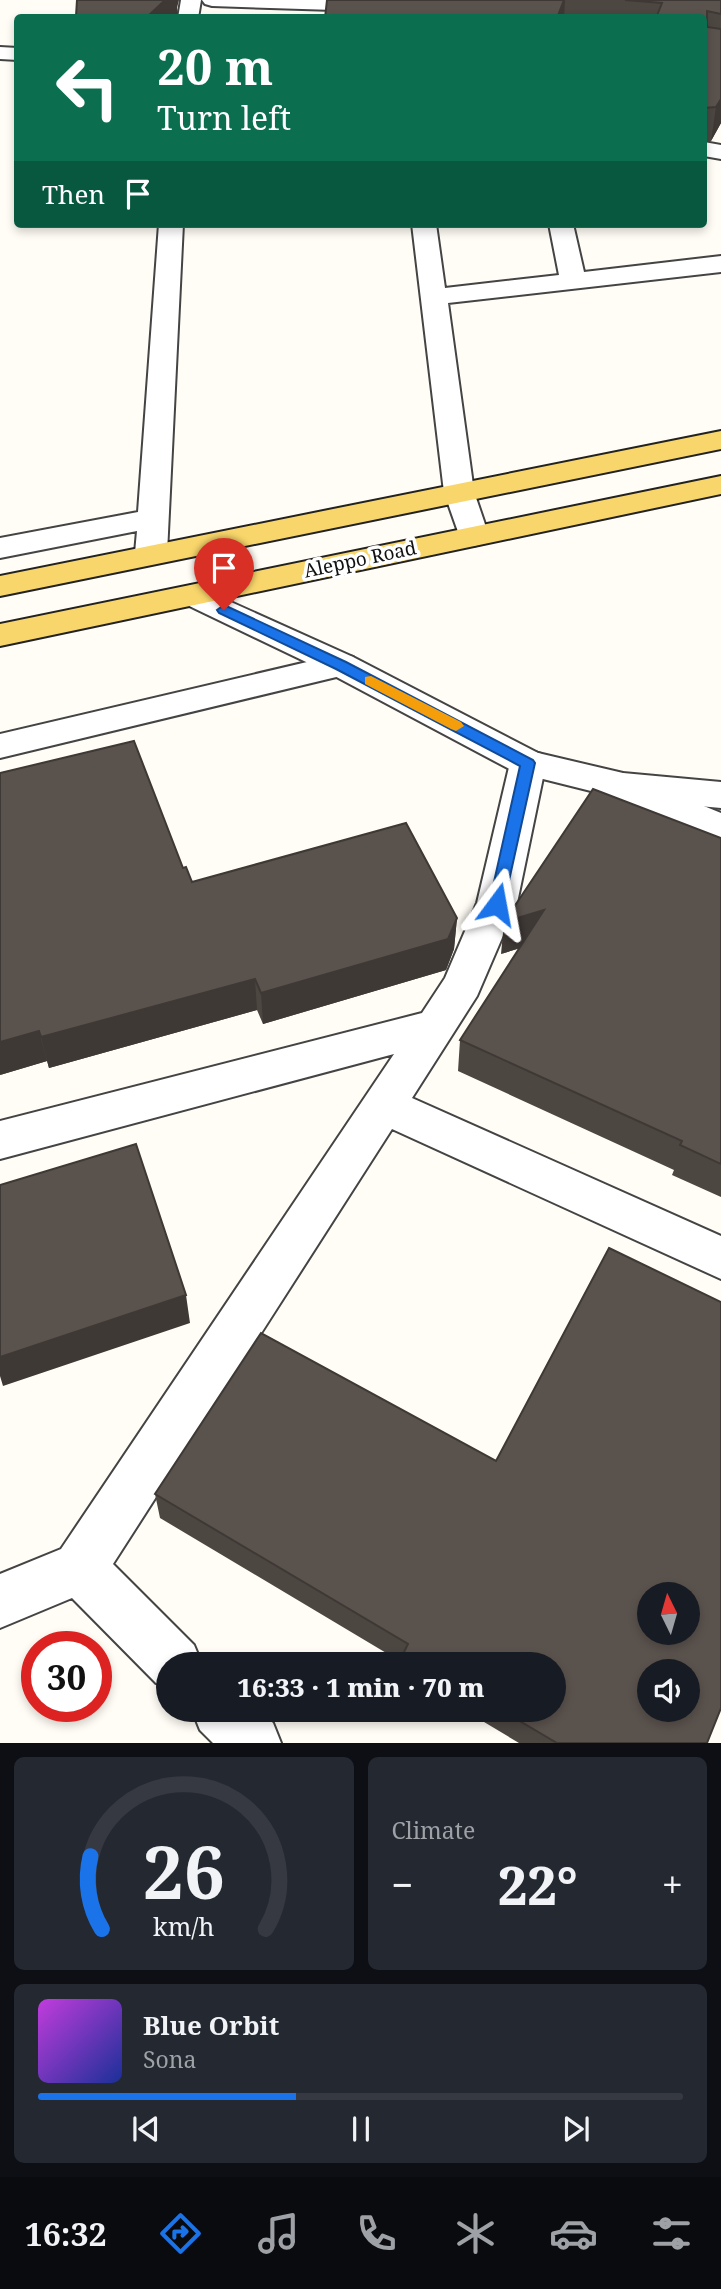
<!DOCTYPE html>
<meta charset="utf-8">
<style>
:root{--surface:#171b24;--page:#242831;--text:#f1f3f6;--muted:#9ea1a6;--line:#363941;--accent:#1a73e8}
body{margin:0;font-family:"Noto Serif",serif;background:var(--page);color:var(--text);height:100vh;display:flex;flex-direction:column;font-size:26px;white-space:nowrap}
*{box-sizing:border-box;margin:0}
p{font-size:23px;color:var(--muted)}
.icon{flex:none;width:38px;height:38px;fill:none;stroke:currentColor;stroke-width:2;stroke-linecap:round;stroke-linejoin:round}
.map{position:relative;height:1743px;overflow:hidden}
.details{display:flex;flex-direction:column;gap:14px;padding:14px;background:#0d0f14;flex:1}
.details>*{flex:none}
.banner{position:absolute;left:14px;top:14px;width:693px;height:214px;border-radius:7px;box-shadow:0 4px 10px #0003;background:#0b6e4f;color:#fff;overflow:hidden}
.needle{width:46px;rotate:355deg}
.buttons{position:absolute;left:637px;top:1582px;display:grid;gap:14px}
.buttons a{display:grid;place-items:center;width:63px;height:63px;border-radius:50%;background:var(--surface);box-shadow:0 4px 10px #0003;font-size:35px}
.speed{position:absolute;left:21px;top:1631px;display:flex;gap:14px;font-size:35px;font-weight:700;text-align:center}
.speed>*{display:grid;place-content:center;width:91px;height:91px;border-radius:50%;background:var(--surface);box-shadow:0 4px 10px #0003;line-height:1}
.speed .limit{border:10px solid #d22;background:#fff;color:#111}
.pin{position:absolute;display:grid;place-items:center;width:60px;height:60px;color:#fff;margin:-72px -30px;border-radius:50% 50% 50% 0;rotate:-45deg;box-shadow:0 0 7px #0007}
.pin .icon{rotate:45deg}
.me{position:absolute;width:77px;margin:-38px;rotate:13deg;stroke-linejoin:round;filter:drop-shadow(0 0 5px #0008)}
.turn{display:flex;align-items:center;gap:24px;height:147px;padding:0 28px;font-size:32px}
.turn .icon{width:91px;height:91px;stroke-width:2.5}
.turn b{display:block;font-size:49px;line-height:60px}
.then{display:flex;align-items:center;height:66px;padding:0 28px;background:#0003;gap:14px;font-size:26px}
.big{font-size:52px;font-weight:800;line-height:1.1}
.details .widget{flex:1;display:flex;flex-direction:column;justify-content:center;gap:10px;min-width:0;padding:0 24px;border-radius:10px;background:var(--page)}
.details .dial{align-items:center;gap:0}
.dial svg{height:182px;overflow:visible;fill:none;stroke:var(--line);stroke-width:7;stroke-linecap:round;text-anchor:middle}
.dial text{fill:var(--text);stroke:none}
.song{display:flex;align-items:center;gap:21px}
.cover{width:84px;height:84px;border-radius:10px;background:linear-gradient(135deg,hsl(290 70% 55%),hsl(230 70% 35%))}
.played{height:7px;border-radius:4px;background:linear-gradient(90deg,var(--accent) 40%,var(--line) 40%)}
.keys{display:flex;justify-content:space-around;direction:ltr}
.heat{display:flex;justify-content:space-between;align-items:center;font-size:38px;direction:ltr}
.details .tiles{flex:1;display:grid;gap:14px;grid-template-columns:1fr 1fr}
.widget:last-child{grid-column:span 2}
.trip{position:absolute;left:156px;top:1652px;width:410px;height:70px;border-radius:35px;background:var(--surface);box-shadow:0 4px 10px #0003;font-weight:800;line-height:70px;text-align:center}
.tabs{display:flex;height:112px;justify-content:space-around;align-items:center;background:#090b0e;color:var(--muted)}
.tabs .icon{width:49px;height:49px}
.tabs .on{color:var(--accent)}
.tabs b{font-size:32px;color:var(--text)}
.map>svg:first-child{display:block}
.lines{fill:none;stroke-linecap:round;stroke-linejoin:round}
.minor-casing{stroke:#444;stroke-width:4}
.tertiary-casing{stroke:#444;stroke-width:4}
.primary-casing{stroke:#222;stroke-width:4}
.minor{fill:#fff;fill-rule:evenodd}
.tertiary{fill:#fff;fill-rule:evenodd}
.primary{fill:#f9d66b;fill-rule:evenodd}
.wall{fill:#4d4742;fill-rule:evenodd}
.shaded-wall{fill:#3f3936}
.building{fill:#5a524d;stroke:#3f3936;stroke-width:2;fill-rule:evenodd}
.route{fill:#1a73e8;stroke:#114b97;stroke-width:2}
.slow{fill:#f59e0b}
.labels{text-anchor:middle;stroke-width:7;stroke-linejoin:round;paint-order:stroke}
.street-label{font-size:19px;fill:#111;stroke:#fff}
</style>
<div class="map">
<svg width="721" height="1743" viewBox="0 0 721 1743">
<rect width="100%" height="100%" fill="#fffdf5"/>
<g class="lines">
<defs>
<path id="minor" d="M181,0H201L198,18H178Z
M0,47L18,48V60L0,59Z
M704,142L721,145V159L704,156Z
M159,224H183L167,553L162,560L151,563L140,560L135,553L137,531L0,558V538L138,512Z
M412,224H436L445,288L559,275L549,224H573L584,272L721,256V272L448,303L474,492L489,536L484,543L473,546L462,543L444,492Z
M341,654L353,657L358,665L353,673L0,758V734Z
M528,750L541,754L546,763L517,903L477,996L412,1098L721,1236V1279L392,1129L113,1564L194,1645L202,1664H168V1689L156,1683L72,1598L0,1628V1574L61,1549L394,1054L0,1159V1121L422,1013L445,978L477,903L510,763L515,754Z
M623,773L721,813V842L610,795L605,786L610,777Z
M192,1710H260L273,1723L281,1743H213L200,1730Z"/>
<path id="tertiary" d="M202,0H341L344,4L341,8L334,10L212,6L205,4Z
M193,585L353,657L538,753L623,773L721,782V808L623,799L515,772L329,673L181,602L177,595L181,588Z"/>
<path id="primary" d="M721,431V449L0,596V576Z
M721,476V494L0,646V624Z"/>
</defs>
<use href="#minor" class="minor-casing"/>
<use href="#tertiary" class="tertiary-casing"/>
<use href="#primary" class="primary-casing"/>
<use href="#minor" class="minor"/>
<use href="#tertiary" class="tertiary"/>
<use href="#primary" class="primary"/>
</g>
<path class="wall" d="M327,0H721V123L711,141H704V18H325Z
M177,8L178,18H76V16Z
M721,838V1197L672,1175L674,1170L458,1071L460,1040L520,948L501,954Z
M183,868L192,882L457,918L454,949L446,970L263,1024L257,1010L49,1068L47,1061L0,1075Z
M609,1248L721,1302V1708L707,1743H519L464,1710H553V1664H403V1663L160,1518L155,1494L261,1333L496,1461ZM649,1594H688V1633H649ZM649,1671H688V1710H649Z"/>
<path class="shaded-wall" d="M165,0H179L177,8L178,18H146Z
M564,0H565L564,18H557Z
M721,99V123L711,141L716,107Z
M544,910L540,942L501,954L504,922Z
M457,918L454,949L446,970L263,1024L261,993Z
M255,979L257,1010L49,1068L41,1037Z
M39,1031L47,1061L0,1075V1042Z
M186,1295L190,1323L3,1386L0,1376V1357Z"/>
<path class="building" d="M77,0H165L146,18L76,16Z
M327,0H564L557,18H325Z
M625,0H721V14L707,11V27L721,29V99L716,107L704,108V18H656L662,3Z
M134,741L183,868L186,867L192,882L406,823L457,918L448,939L261,993L255,979L41,1037L39,1031L0,1042V773Z
M593,789L721,838V1164L680,1145L682,1141L460,1040L544,910L504,922Z
M136,1144L186,1295L0,1357V1185Z
M609,1248L721,1302V1708L707,1743H557L501,1710H553V1664H425L404,1652L408,1644L155,1494L261,1333L496,1461ZM649,1594H688V1633H649ZM649,1671H688V1710H649Z"/>
<path class="route" d="M224,605L346,662L533,760L535,763L503,908L497,910L489,904L520,766L336,669L219,613L217,610Z"/>
<path class="slow" d="M371,676L461,722L464,726L456,731L451,729L365,684V677Z"/>
<g class="labels">
<g class="street-label">
<text transform="translate(360 559) rotate(-12)" y="7">Aleppo Road</text>
</g>
</g>
</svg>
<div class="buttons">
<a><svg class="needle" viewBox="-14 -14 28 28"><path d="M0-13l5 13h-10z" fill="#e53935"/><path d="M0 13l5-13h-10z" fill="#9ea1a6"/></svg></a>
<a><svg class="icon" aria-label="sound" viewBox="0 0 24 24"><path d="M4 9h4l5-4v14l-5-4H4zM17 9q2 3 0 6"/></svg></a>
</div>
<div class="speed"><div class="limit">30</div></div>
<div class="pin" style="left:224px;top:610px;background:#d93025"><svg class="icon" aria-label="arrive" viewBox="0 0 24 24"><path d="M6 21V4h12l-3 4 3 4H6"/></svg></div>
<svg class="me" style="left:497px;top:904px" viewBox="-20 -20 40 40"><path d="M0-17L14 15 0 8-14 15z" fill="#1a73e8" stroke="#fff" stroke-width="4"/></svg>
<div class="trip">16:33 · 1 min · 70 m</div>
<div class="banner">
<div class="turn"><svg class="icon" aria-label="left" viewBox="0 0 24 24"><path d="M17 20v-9H6M10 6l-5 5 5 5"/></svg><div><b>20 m</b>Turn left</div></div>
<div class="then">Then<svg class="icon" aria-label="arrive" viewBox="0 0 24 24"><path d="M6 21V4h12l-3 4 3 4H6"/></svg></div>
</div>
</div>
<section class="details">
<div class="tiles">
<div class="widget dial"><svg viewBox="0 0 100 80">
<path d="M14 69A42 42 0 1 1 86 69"/>
<path d="M14 69A42 42 0 0 1 9 37" stroke="#1a73e8"/>
<text x="50" y="56" font-size="32" font-weight="700">26</text>
<text x="50" y="72" font-size="11">km/h</text>
</svg></div>
<div class="widget"><p>Climate</p>
<div class="heat"><a>−</a><b class="big">22°</b><a>+</a></div>
</div>
<div class="widget">
<div class="song"><i class="cover"></i><div><b>Blue Orbit</b><p>Sona</p></div></div>
<div class="played"></div>
<div class="keys"><svg class="icon" aria-label="previous" viewBox="0 0 24 24"><path d="M18 5L8 12l10 7zM5 5v14"/></svg><svg class="icon" aria-label="pause" viewBox="0 0 24 24"><path d="M8 5v14M16 5v14"/></svg><svg class="icon" aria-label="next" viewBox="0 0 24 24"><path d="M6 5l10 7-10 7zM19 5v14"/></svg></div>
</div>
</div>
</section>
<nav class="tabs">
<b>16:32</b>
<svg class="icon on" aria-label="directions" viewBox="0 0 24 24"><path d="M12 3l9 9-9 9-9-9zM9 14v-3h6M13 9l2 2-2 2"/></svg>
<svg class="icon" aria-label="music" viewBox="0 0 24 24"><path d="M9 18V5l10-2v13"/><circle cx="6" cy="18" r="3"/><circle cx="16" cy="16" r="3"/></svg>
<svg class="icon" aria-label="phone" viewBox="0 0 24 24"><path d="M5 4h4l2 5-3 2q2 4 5 5l2-3 5 2v4C11 20 4 13 5 4z"/></svg>
<svg class="icon" aria-label="climate" viewBox="0 0 24 24"><path d="M12 3v18M4 7l16 10M4 17L20 7"/></svg>
<svg class="icon" aria-label="car" viewBox="0 0 24 24"><path d="M5 17H2v-5l4-1 3-4h7l3 4 3 1v5h-3M9 17h6M6 11h13"/><circle cx="7" cy="17" r="2"/><circle cx="17" cy="17" r="2"/></svg>
<svg class="icon" aria-label="filters" viewBox="0 0 24 24"><path d="M4 7h16M4 17h16"/><circle cx="9" cy="7" r="2"/><circle cx="15" cy="17" r="2"/></svg>
</nav>
